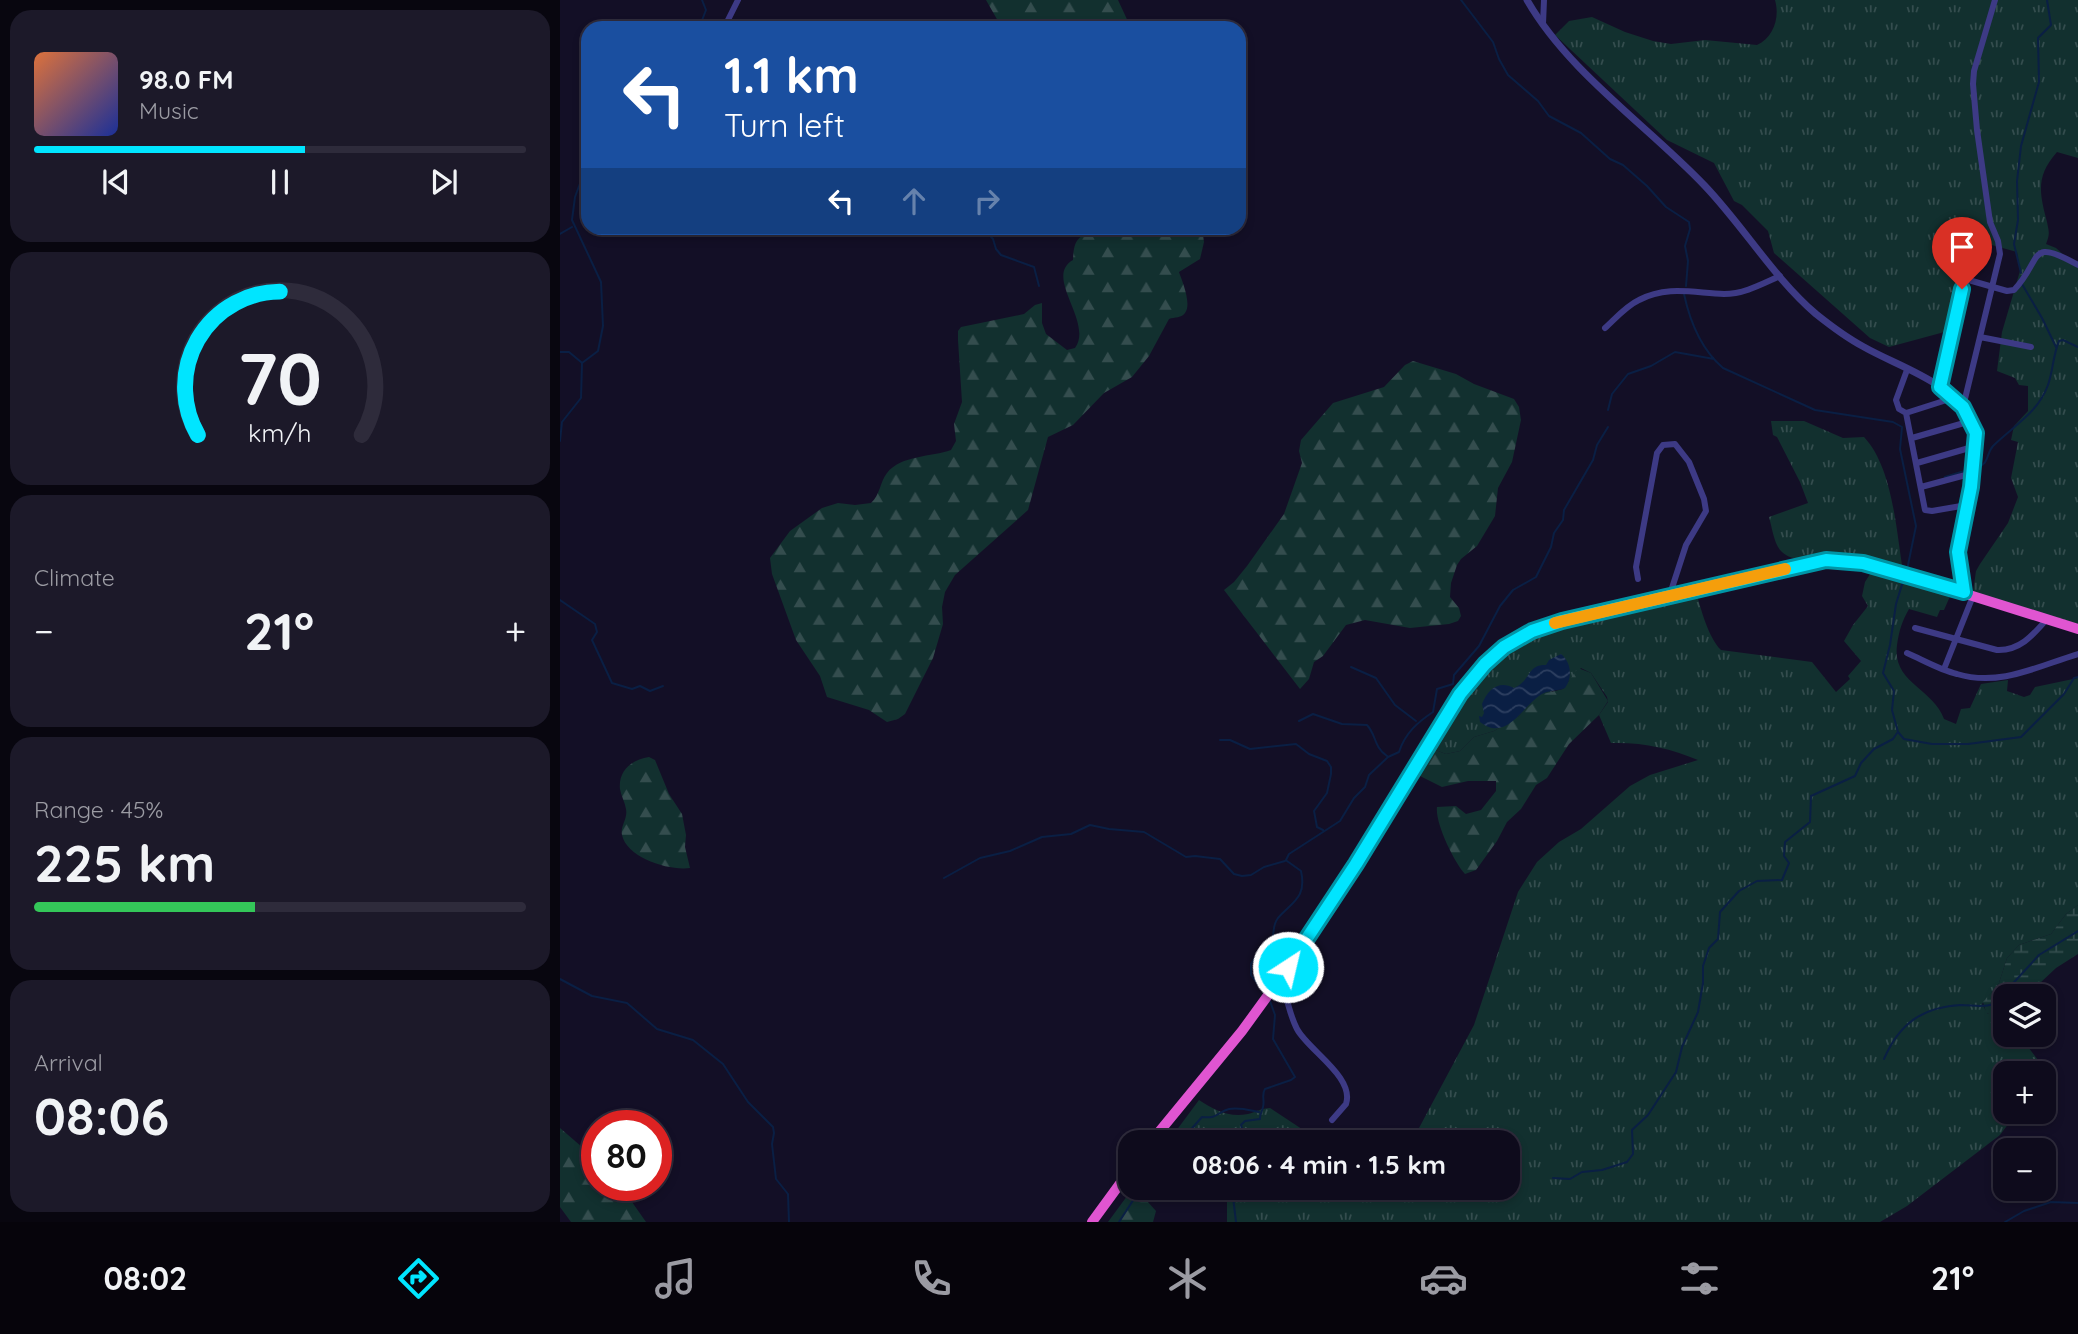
<!DOCTYPE html>
<meta charset="utf-8">
<style>
:root{--surface:#0e0b1c;--page:#1c1929;--text:#f1f3f6;--muted:#9b9ba3;--line:#2e2b3b;--accent:#00e5ff}
body{margin:0;font-family:Quicksand,sans-serif;background:var(--page);color:var(--text);height:100vh;display:flex;flex-direction:column;font-size:26px;white-space:nowrap}
*{box-sizing:border-box;margin:0}
p{font-size:23px;color:var(--muted)}
.icon{flex:none;width:38px;height:38px;fill:none;stroke:currentColor;stroke-width:2;stroke-linecap:round;stroke-linejoin:round}
.map{position:relative;flex:1;overflow:hidden}
.sheet{display:flex;flex-direction:column;gap:10px;padding:10px;background:#08060f;width:560px}
.sheet>*{flex:none}
.guide{position:absolute;left:21px;top:21px;width:665px;height:214px;border-radius:21px;box-shadow:0 4px 10px #0003,0 0 0 2px var(--line);background:#1a4fa0;color:#fff;overflow:hidden}
.buttons{position:absolute;left:1433px;top:984px;display:grid;gap:14px}
.buttons a{display:grid;place-items:center;width:63px;height:63px;border-radius:14px;background:var(--surface);box-shadow:0 4px 10px #0003,0 0 0 2px var(--line);font-size:35px}
.speed{position:absolute;left:21px;top:1110px;display:flex;gap:14px;font-size:35px;font-weight:700;text-align:center}
.speed>*{display:grid;place-content:center;width:91px;height:91px;border-radius:50%;background:var(--surface);box-shadow:0 4px 10px #0003,0 0 0 2px var(--line);line-height:1}
.speed .limit{border:10px solid #d22;background:#fff;color:#111}
.pin{position:absolute;display:grid;place-items:center;width:60px;height:60px;color:#fff;margin:-72px -30px;border-radius:50% 50% 50% 0;rotate:-45deg;box-shadow:0 0 7px #0007}
.pin .icon{rotate:45deg}
.me{position:absolute;width:77px;margin:-38px;rotate:35deg;stroke-linejoin:round;filter:drop-shadow(0 0 5px #0008)}
.turn{display:flex;align-items:center;gap:24px;height:147px;padding:0 28px;font-size:32px}
.turn .icon{width:91px;height:91px;stroke-width:2.5}
.turn b{display:block;font-size:49px;line-height:60px}
.lanes{display:flex;align-items:center;height:66px;padding:0 28px;background:#0003;justify-content:center;gap:35px;direction:ltr}
.lanes .off{opacity:.35}
.big{font-size:52px;font-weight:700;line-height:1.1}
.sheet .tile{flex:1;display:flex;flex-direction:column;justify-content:center;gap:10px;min-width:0;padding:0 24px;border-radius:21px;background:var(--page)}
.sheet .dial{align-items:center;gap:0}
.dial svg{height:182px;overflow:visible;fill:none;stroke:var(--line);stroke-width:7;stroke-linecap:round;text-anchor:middle}
.dial text{fill:var(--text);stroke:none}
.song{display:flex;align-items:center;gap:21px}
.cover{width:84px;height:84px;border-radius:10px;background:linear-gradient(135deg,hsl(20 70% 55%),hsl(230 70% 35%))}
.played{height:7px;border-radius:4px;background:linear-gradient(90deg,var(--accent) 55%,var(--line) 55%)}
.keys{display:flex;justify-content:space-around;direction:ltr}
.heat{display:flex;justify-content:space-between;align-items:center;font-size:38px;direction:ltr}
.charge{height:10px;border-radius:5px;background:linear-gradient(90deg,#34c759 45%,var(--line) 0)}
.trip{position:absolute;left:558px;top:1130px;width:402px;height:70px;border-radius:21px;background:var(--surface);box-shadow:0 4px 10px #0003,0 0 0 2px var(--line);font-weight:700;line-height:70px;text-align:center}
.menu{display:flex;height:112px;justify-content:space-around;align-items:center;background:#06040b;color:var(--muted)}
.menu .icon{width:49px;height:49px}
.menu .active{color:var(--accent)}
.menu b{font-size:32px;color:var(--text)}
main{display:flex;flex:1;min-height:0}
.map>svg:first-child{display:block}
.grass{fill:url(#grass-tufts)}
.forest{fill:url(#forest-firs)}
.wetland{fill:url(#wetland-marsh)}
.water{fill:url(#water-waves)}
.lines{fill:none;stroke-linecap:round;stroke-linejoin:round}
.stream{stroke:#0a1f44;stroke-width:2}
.minor{stroke:#3d3a85;stroke-width:6}
.tertiary{stroke:#3d3a85;stroke-width:7}
.trunk{stroke:#e055d1;stroke-width:10}
.route-casing{stroke:#0095a6;stroke-width:18}
.route{stroke:#00e5ff;stroke-width:12}
.slow{stroke:#f59e0b;stroke-width:12}
</style>
<main>
<section class="sheet">
<div class="tile">
<div class="song"><i class="cover"></i><div><b>98.0 FM</b><p>Music</p></div></div>
<div class="played"></div>
<div class="keys"><svg class="icon" aria-label="previous" viewBox="0 0 24 24"><path d="M18 5L8 12l10 7zM5 5v14"/></svg><svg class="icon" aria-label="pause" viewBox="0 0 24 24"><path d="M8 5v14M16 5v14"/></svg><svg class="icon" aria-label="next" viewBox="0 0 24 24"><path d="M6 5l10 7-10 7zM19 5v14"/></svg></div>
</div>
<div class="tile dial"><svg viewBox="0 0 100 80">
<path d="M14 69A42 42 0 1 1 86 69"/>
<path d="M14 69A42 42 0 0 1 50 6" stroke="#00e5ff"/>
<text x="50" y="56" font-size="32" font-weight="700">70</text>
<text x="50" y="72" font-size="11">km/h</text>
</svg></div>
<div class="tile"><p>Climate</p>
<div class="heat"><a>−</a><b class="big">21°</b><a>+</a></div>
</div>
<div class="tile"><p>Range · 45%</p><b class="big">225 km</b><div class="charge"></div></div>
<div class="tile"><p>Arrival</p><b class="big">08:06</b></div>
</section>
<div class="map">
<svg width="1518" height="1222" viewBox="0 0 1518 1222">
<defs>
<pattern id="grass-tufts" width="24" height="20" patternUnits="userSpaceOnUse" patternTransform="scale(1.75)"><rect width="24" height="20" fill="#12302f"/><path d="M3 7l-1-3M5 7V3M7 7l1-3M15 17l-1-3M17 17v-4M19 17l1-3" fill="none" stroke="#344d4e"/></pattern>
<pattern id="forest-firs" width="22" height="20" patternUnits="userSpaceOnUse" patternTransform="scale(1.75)"><rect width="22" height="20" fill="#12302f"/><path d="M5 1l3.5 6h-7zM16 11l3.5 6h-7z" fill="#344d4e"/></pattern>
<pattern id="wetland-marsh" width="20" height="14" patternUnits="userSpaceOnUse" patternTransform="scale(1.75)"><rect width="20" height="14" fill="#12302f"/><path d="M1 5h8M5 5V1M11 12h8M15 12V8" fill="none" stroke="#344d4e"/></pattern>
<pattern id="water-waves" width="16" height="10" patternUnits="userSpaceOnUse" patternTransform="scale(1.75)"><rect width="16" height="10" fill="#0a1f44"/><path d="M0 5q4-4 8 0t8 0" fill="none" stroke="#2d3f60"/></pattern>
</defs>
<rect width="100%" height="100%" fill="#130f26"/>
<path class="grass" d="M1215,0H1518V158L1497,152C1476,176 1479,192 1487,222C1489,232 1490,234 1486,244L1496,248L1518,268V624L1413,592L1416,571L1420,564L1448,523L1458,497L1451,478L1458,442L1451,440L1454,426L1468,411V386L1459,385L1455,378L1437,371L1442,332L1460,271L1457,252L1421,242C1397,263 1398,303 1388,331L1329,347L1310,338L1214,253L1208,231L1182,205L1174,201L1154,163L1107,140L995,35L1009,21L1032,17L1065,32L1093,41L1111,44L1145,40L1197,45C1214,37 1220,17 1215,0Z
M1211,421H1244L1283,438L1304,437C1333,468 1336,530 1343,571C1322,564 1302,555 1280,555C1261,554 1237,566 1222,552C1214,545 1212,527 1209,517L1248,503L1240,482L1217,437L1213,435Z
M1312,571L1391,594L1384,610H1380L1377,617L1349,609C1342,621 1339,631 1337,645C1332,683 1373,688 1384,719L1396,724L1401,709L1410,708L1421,684L1448,680L1447,691L1464,697L1470,695L1475,687L1518,678V905L1506,914L1491,934L1459,945L1447,958L1439,983L1422,1004L1428,1014L1439,1011C1448,1015 1445,1025 1446,1034H1458L1488,1073L1484,1079V1073H1446V1111H1458L1440,1135L1347,1206L1320,1222H667V1188H824L828,1190L829,1188H948V1143H851L914,1025L958,892L977,862L999,842L1021,829L1070,786L1090,775L1138,760C1110,748 1082,742 1051,743L1039,715L1048,702L1047,697L1031,673L1021,668L1010,680L975,702L959,716L934,731L914,737L900,751L886,754L870,748C889,718 907,686 933,661C976,620 1078,606 1136,592C1141,609 1148,637 1161,650L1252,662L1276,692L1290,679L1288,676L1301,661L1284,641L1293,625L1308,606L1302,596L1305,582Z
M639,1100C654,1110 669,1118 688,1114C696,1112 702,1108 710,1108L763,1143H632L616,1131Z"/>
<path class="forest" d="M426,0H558L571,28H442Z
M538,228H642L644,242L640,259L619,272C622,281 632,304 625,313C622,318 614,317 609,319L589,356L572,377L544,393L513,425L488,437L468,510L395,575L385,592L382,607L383,624L373,658L345,714L338,719L327,722L309,710L267,697L260,676L236,640L212,574L210,558L230,531L262,508L278,503L295,505L311,503C320,495 320,482 327,473C341,455 372,457 391,450L396,441L394,424L402,402L398,340V331L401,327L464,314L475,305L482,303V323L486,334L507,350L515,348C534,322 483,277 513,260C514,237 519,237 538,228Z
M853,361L896,374L914,384L954,399L959,407L961,420L952,462L938,488L935,516L917,546L901,559L897,565L891,583L890,597L899,608L901,616L898,621L889,624L850,628L805,620L786,625L763,656L754,662L749,679L740,689L664,590L674,582L687,566L724,514L742,463L739,451L741,440L773,403L824,387L845,365Z
M1018,668L1031,673L1048,701L1039,715L1009,744L987,778L976,785L961,809L947,822L937,841L916,870L905,874C894,862 875,823 877,807L896,806L906,814L921,810L936,791V781H908L882,787L854,773L870,748L886,754L900,751L914,737L934,731L959,716L983,694L1003,689Z
M89,757L95,760L109,794L122,814L126,835L125,847L130,868C109,871 67,858 62,835C60,826 68,819 66,809C65,802 61,796 60,789C58,770 73,759 89,757Z
M0,1128L37,1160V1185H60L86,1222H11L0,1207Z
M573,1188H592L587,1201L596,1211L593,1222H548Z"/>
<path class="wetland" d="M1518,905V954L1496,968L1466,996H1446L1445,1012L1443,1013L1439,1011L1430,1015L1426,1012L1423,1002L1439,983L1447,958L1459,945L1491,934L1506,914Z"/>
<path class="water" d="M1001,654C1011,662 1013,677 1005,688C998,691 991,690 984,693C964,702 948,744 920,722L919,716L922,717L924,713L922,704C928,689 939,680 954,688C971,681 967,664 986,665L989,660Z"/>
<g class="lines">
<path class="stream" d="M901,0L933,42L939,59L948,75L978,101L989,116L1021,133L1050,159L1063,165L1087,186L1106,207L1129,222L1130,229L1125,246L1128,261L1126,286
M139,28L146,10L142,0
M423,228L433,239L436,249L441,255L474,267L479,286
M0,234L12,227
M1461,273L1454,244L1458,220L1457,181L1461,146L1479,82L1478,38L1491,25L1487,0
M1462,284L1482,318L1496,347
M1124,294C1130,322 1142,350 1163,368L1255,410L1333,422L1342,427L1340,449L1356,526L1347,570
M0,352H9L21,362
M1048,410L1052,394L1068,374L1091,366L1115,352L1154,359
M0,441L2,422L21,398L22,363L38,351L43,326L41,282L12,220L15,197L28,162
M1418,467C1429,464 1426,454 1433,446C1453,426 1478,413 1488,385C1493,371 1493,355 1499,341L1503,340L1518,347
M1385,477L1411,469
M1344,578L1336,604L1330,645L1323,673L1334,691L1332,710L1338,732L1344,739L1372,744H1408L1461,737L1504,694L1514,678L1518,677
M0,600L35,624L37,632L32,640L52,683L72,689L80,686L90,691L103,686
M791,667L816,678L835,705L856,721
M739,721L753,714L782,724L807,725C817,736 813,746 827,756
M660,740H670L690,749L736,744L749,754L767,761L771,767V774L767,793L754,811L757,827L763,830
M726,860L729,854L780,821L794,798L805,787L809,775L828,757L839,752C845,733 858,722 873,712L877,689L893,684L894,675L919,646L940,606L953,590L976,577L991,547L994,533L1003,520L1004,510L1033,460L1037,445L1048,427
M384,878L420,858L450,851L482,837L511,834L530,825L549,829L584,832L626,857L635,856L660,859L674,874L682,876L691,875L704,867L725,861
M0,979L32,996L67,1003L97,1029L133,1040L163,1064L188,1102L213,1127L214,1133L212,1144L216,1179L228,1194L229,1222
M704,992L691,975V964C695,956 711,946 712,939C715,931 712,926 718,918C732,902 747,898 741,871L727,861
M1324,1059C1339,1024 1362,1007 1401,1005C1413,1005 1422,1008 1434,1004L1479,955L1518,931
M619,1143L642,1117C658,1119 657,1112 669,1109C679,1107 689,1110 699,1112
M683,1143L685,1138L681,1125L685,1121L700,1119C700,1113 702,1112 703,1107C705,1100 701,1095 705,1089L731,1080L735,1077L713,1039L715,1015L710,1001
M993,1178L1010,1179L1022,1172L1042,1170L1067,1162L1073,1154L1072,1130L1088,1115L1116,1072L1122,1047L1138,1012L1143,983V966L1149,948L1158,939L1160,912L1179,891L1197,881L1222,880L1229,863L1224,856L1225,842L1250,822L1251,796L1295,776L1301,763L1314,749L1333,739L1337,733
M672,1188L676,1222
M559,1222L581,1188
M1445,1222L1464,1211L1491,1202L1518,1203"/>
<path class="minor" d="M983,24L984,0
M164,28L178,0
M1405,279L1447,291L1454,290C1483,260 1467,236 1518,265
M1045,328C1055,319 1066,306 1079,300C1107,285 1134,293 1164,294C1184,294 1202,284 1220,276
M1420,337L1471,347
M1379,387L1402,289L1409,267
M1403,407L1440,254L1438,241L1430,222L1417,130L1413,84L1414,71L1435,0
M1346,413L1365,510L1372,511L1407,505
M1346,413L1339,409L1336,400L1347,370
M1346,413L1393,398
M1352,438L1411,421
M1357,463L1416,446
M1361,487L1413,473
M1078,579L1076,567L1097,453L1103,445L1115,444L1129,462L1144,499L1146,511L1126,545L1110,594
M1355,628L1437,650C1460,651 1473,635 1487,619
M1347,653C1363,660 1380,670 1397,674C1440,687 1478,666 1518,654
M1384,669L1413,596
M721,977C726,994 729,1014 737,1029C748,1050 795,1077 786,1104L772,1120"/>
<path class="tertiary" d="M967,0C1008,72 1088,126 1145,186C1184,227 1214,278 1256,314C1271,326 1287,338 1304,347C1339,367 1393,382 1411,421C1427,453 1402,515 1398,550C1397,565 1400,579 1404,592"/>
<path class="trunk" d="M590,1143L682,1031L714,987L796,864L890,709L913,679L934,655L960,637L1002,621L1108,595L1278,559L1295,561L1339,573L1518,629
M532,1222L570,1170"/>
</g>
<g class="lines">
<defs>
<path id="route" d="M728,967L796,864L900,694L925,664L944,647L972,631L1002,621L1266,560L1303,563L1404,592L1398,552L1411,487L1416,433L1403,407L1380,387L1402,289"/>
</defs>
<use href="#route" class="route-casing"/>
<use href="#route" class="route"/>
<path class="slow" d="M995,623L1225,569"/>
</g>
</svg>
<div class="buttons">
<a><svg class="icon" aria-label="layers" viewBox="0 0 24 24"><path d="M12 4l9 5-9 5-9-5zM3 14l9 5 9-5"/></svg></a>
<a>+</a>
<a>−</a>
</div>
<div class="speed"><div class="limit">80</div></div>
<div class="pin" style="left:1402px;top:289px;background:#d93025"><svg class="icon" aria-label="arrive" viewBox="0 0 24 24"><path d="M6 21V4h12l-3 4 3 4H6"/></svg></div>
<svg class="me" style="left:728px;top:967px" viewBox="-20 -20 40 40"><circle r="17" fill="#00e5ff" stroke="#fff" stroke-width="3"/><path d="M0-11L8 9 0 5-8 9z" fill="#fff"/></svg>
<div class="trip">08:06 · 4 min · 1.5 km</div>
<div class="guide">
<div class="turn"><svg class="icon" aria-label="left" viewBox="0 0 24 24"><path d="M17 20v-9H6M10 6l-5 5 5 5"/></svg><div><b>1.1 km</b>Turn left</div></div>
<div class="lanes"><svg class="icon" aria-label="left" viewBox="0 0 24 24"><path d="M17 20v-9H6M10 6l-5 5 5 5"/></svg><svg class="icon off" aria-label="ahead" viewBox="0 0 24 24"><path d="M12 20V5M6 11l6-6 6 6"/></svg><svg class="icon off" aria-label="right" viewBox="0 0 24 24"><path d="M7 20v-9h11M14 6l5 5-5 5"/></svg></div>
</div>
</div>
</main>
<nav class="menu">
<b>08:02</b>
<svg class="icon active" aria-label="directions" viewBox="0 0 24 24"><path d="M12 3l9 9-9 9-9-9zM9 14v-3h6M13 9l2 2-2 2"/></svg>
<svg class="icon" aria-label="music" viewBox="0 0 24 24"><path d="M9 18V5l10-2v13"/><circle cx="6" cy="18" r="3"/><circle cx="16" cy="16" r="3"/></svg>
<svg class="icon" aria-label="phone" viewBox="0 0 24 24"><path d="M5 4h4l2 5-3 2q2 4 5 5l2-3 5 2v4C11 20 4 13 5 4z"/></svg>
<svg class="icon" aria-label="climate" viewBox="0 0 24 24"><path d="M12 3v18M4 7l16 10M4 17L20 7"/></svg>
<svg class="icon" aria-label="car" viewBox="0 0 24 24"><path d="M5 17H2v-5l4-1 3-4h7l3 4 3 1v5h-3M9 17h6M6 11h13"/><circle cx="7" cy="17" r="2"/><circle cx="17" cy="17" r="2"/></svg>
<svg class="icon" aria-label="filters" viewBox="0 0 24 24"><path d="M4 7h16M4 17h16"/><circle cx="9" cy="7" r="2"/><circle cx="15" cy="17" r="2"/></svg>
<b>21°</b>
</nav>
